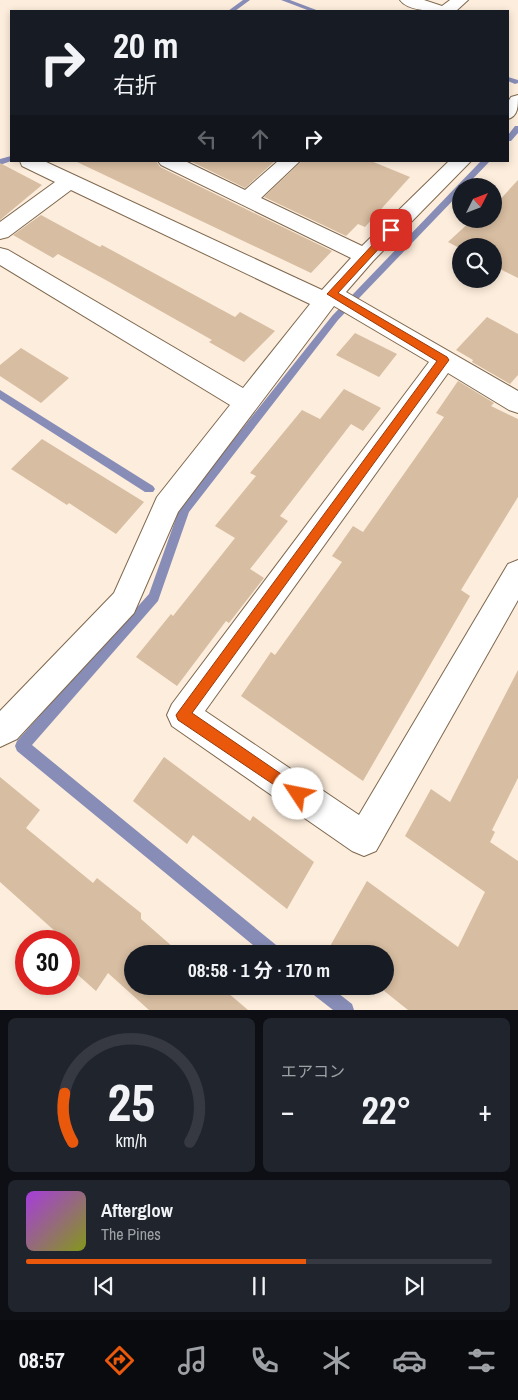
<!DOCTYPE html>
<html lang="ja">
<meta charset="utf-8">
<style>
:root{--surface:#171b24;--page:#20242c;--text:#f1f3f6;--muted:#9ea1a6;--line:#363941;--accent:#ea580c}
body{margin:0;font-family:"Archivo Narrow","Noto Sans JP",sans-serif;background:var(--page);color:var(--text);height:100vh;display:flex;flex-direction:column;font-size:19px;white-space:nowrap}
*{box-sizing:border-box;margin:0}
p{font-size:16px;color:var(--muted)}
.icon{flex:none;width:28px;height:28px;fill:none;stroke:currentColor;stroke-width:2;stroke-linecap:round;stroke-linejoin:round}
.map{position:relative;height:1010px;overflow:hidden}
.panel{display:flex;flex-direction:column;gap:8px;padding:8px;background:#0d0f14;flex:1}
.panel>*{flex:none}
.banner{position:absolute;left:10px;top:10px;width:499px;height:152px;border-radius:0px;box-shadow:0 2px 8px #0003;background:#171b24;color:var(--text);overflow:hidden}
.needle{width:32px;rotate:48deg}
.buttons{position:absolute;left:452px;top:178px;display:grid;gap:10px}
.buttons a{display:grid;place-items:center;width:50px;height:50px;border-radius:50%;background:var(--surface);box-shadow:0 2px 8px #0003;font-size:25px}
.speed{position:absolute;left:15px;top:930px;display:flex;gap:10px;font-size:25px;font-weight:700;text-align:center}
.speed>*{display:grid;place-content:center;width:65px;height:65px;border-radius:50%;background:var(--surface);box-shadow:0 2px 8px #0003;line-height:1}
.speed .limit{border:8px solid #d22;background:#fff;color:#111}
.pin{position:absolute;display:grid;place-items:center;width:42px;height:42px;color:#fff;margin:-21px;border-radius:10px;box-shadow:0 2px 8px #0006}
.me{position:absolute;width:55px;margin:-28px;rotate:304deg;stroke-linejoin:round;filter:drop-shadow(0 0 4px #0008)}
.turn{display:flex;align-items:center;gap:18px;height:105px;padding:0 20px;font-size:22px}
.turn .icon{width:65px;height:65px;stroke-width:2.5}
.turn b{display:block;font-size:35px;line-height:42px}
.lanes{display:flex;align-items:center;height:48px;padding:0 20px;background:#0003;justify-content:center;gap:25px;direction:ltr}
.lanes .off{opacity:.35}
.big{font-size:38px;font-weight:700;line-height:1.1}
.panel .tile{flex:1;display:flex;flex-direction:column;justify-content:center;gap:8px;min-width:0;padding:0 18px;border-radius:8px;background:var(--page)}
.panel .dial{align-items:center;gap:0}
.dial svg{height:130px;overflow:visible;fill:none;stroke:var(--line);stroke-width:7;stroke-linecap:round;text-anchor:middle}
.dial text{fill:var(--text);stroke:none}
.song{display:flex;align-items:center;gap:15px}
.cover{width:60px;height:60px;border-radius:8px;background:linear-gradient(135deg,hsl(280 70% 55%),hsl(70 70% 35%))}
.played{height:5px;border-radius:2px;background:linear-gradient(90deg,var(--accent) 60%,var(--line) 60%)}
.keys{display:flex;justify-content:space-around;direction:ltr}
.heat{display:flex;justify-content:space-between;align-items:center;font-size:28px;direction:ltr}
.panel .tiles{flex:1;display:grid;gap:8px;grid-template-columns:1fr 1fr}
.tile:last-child{grid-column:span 2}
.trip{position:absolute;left:124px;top:945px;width:270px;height:50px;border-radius:25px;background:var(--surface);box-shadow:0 2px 8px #0003;font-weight:700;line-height:50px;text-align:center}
.tab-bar{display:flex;height:80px;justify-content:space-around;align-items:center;background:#090b0e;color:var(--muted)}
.tab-bar .icon{width:35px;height:35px}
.tab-bar .on{color:var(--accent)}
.tab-bar b{font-size:22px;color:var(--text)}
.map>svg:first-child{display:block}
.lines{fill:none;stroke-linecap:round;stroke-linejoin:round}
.stream{fill:#888db8;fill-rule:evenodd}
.building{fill:#d7bda1}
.minor-casing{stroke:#7f684e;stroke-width:2}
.minor{fill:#fff;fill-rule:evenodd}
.route{fill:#ea580c;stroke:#983908}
</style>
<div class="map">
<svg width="518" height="1010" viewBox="0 0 518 1010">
<rect width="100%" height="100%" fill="#fdeddc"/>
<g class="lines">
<path class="stream" d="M243,0H250L235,11H228Z
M281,0H290L319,11H310Z
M508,77L518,80V83L515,84L508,81Z
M515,126H518V133L511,141H508V135Z
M11,156V161L0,165V159Z
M481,161H490L466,186H461V192L338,320L189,512L158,601L32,745L281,949L284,954H264L17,751L15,746L17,741L149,594L180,507L332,316Z
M0,390L153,486L155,489L153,492H145L0,399Z
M308,986H329L352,1004L354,1010H333L310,992Z"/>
</g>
<path class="building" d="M75,161H156L160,167L332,251L311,273Z
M190,161H275L245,188Z
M302,161H371L410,177L365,227L358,224L346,236L264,197Z
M0,163L42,185L0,220Z
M518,180V278L494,266V246H461V249L448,242L473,219L479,222L483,219H494V206Z
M41,215L100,247L102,245L235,317L240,312L275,331L244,362L209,342L212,340L104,279L58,254L53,258L13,235Z
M487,317L518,334V375L510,384L472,362L473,360L456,350Z
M355,333L397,354L379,377L336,355Z
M21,348L69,378L41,403L0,376V365Z
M458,381L494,403L491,406L518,419V497L461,590L470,596L363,781L241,696L271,652L275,655L342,562L332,556L353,526L363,532L444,417L436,413Z
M344,389L381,408L363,431L351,424L280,516L288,521L250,569L264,578L229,623L226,621L177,686L136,657L171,614L173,616L235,538L215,526L256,476L250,473L302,410L320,419Z
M42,439L144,502L116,534L69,503L67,505L11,469Z
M518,670V778L492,830L495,832L490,842L518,861V1010H408L378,986H385V954H337L329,948L367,881L458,947L485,892L405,836L431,789L450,802Z
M164,757L250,821L253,816L314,862L287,909L193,835L187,844L133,801Z
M0,777L40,810L26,828L93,883L97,878L141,913V919L181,954H132V986H220L248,1010H149L108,973L96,991L69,967V941H66L0,882Z"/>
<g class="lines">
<defs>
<path id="minor" d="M400,0H424L442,6L450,0H468L456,11C441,11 409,13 400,0Z
M518,95C518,107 518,116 508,119V102L511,97Z
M20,161H44L322,290L351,258L161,165L158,161H185L245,190L278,161H300L261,198L362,246L449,161H471L373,261L346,292L518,391V413L509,410L448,373L205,711L359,815L508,564L518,560V600L376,851L364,856L352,851L172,726L167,715L172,704L429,362L334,306L178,512L134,613L17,739L0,747V711L114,593L157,497L230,405L0,265V248L8,250L243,388L310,304L71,190L8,237L0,239V222L55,182L22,166Z"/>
</defs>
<use href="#minor" class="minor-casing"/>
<use href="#minor" class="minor"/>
</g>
<path class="route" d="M388,228H391L396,230L338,293L447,357L449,360L192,713L303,789L305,794L303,799L298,801L178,720L176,715L437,361L327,294Z"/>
</svg>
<div class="buttons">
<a><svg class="needle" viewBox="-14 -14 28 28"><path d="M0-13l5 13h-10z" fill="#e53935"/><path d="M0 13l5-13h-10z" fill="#9ea1a6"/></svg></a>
<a><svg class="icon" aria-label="search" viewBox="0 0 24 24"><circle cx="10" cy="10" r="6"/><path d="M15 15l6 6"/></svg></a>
</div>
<div class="speed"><div class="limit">30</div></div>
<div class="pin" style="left:391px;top:230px;background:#d93025"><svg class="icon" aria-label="arrive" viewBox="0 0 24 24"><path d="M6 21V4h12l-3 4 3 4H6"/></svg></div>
<svg class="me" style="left:298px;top:794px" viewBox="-20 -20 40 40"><circle r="19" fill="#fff"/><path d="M0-13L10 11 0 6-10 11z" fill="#ea580c"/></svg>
<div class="trip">08:58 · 1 分 · 170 m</div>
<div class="banner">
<div class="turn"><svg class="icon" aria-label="right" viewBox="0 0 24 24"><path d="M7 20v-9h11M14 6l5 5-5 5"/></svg><div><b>20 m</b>右折</div></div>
<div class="lanes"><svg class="icon off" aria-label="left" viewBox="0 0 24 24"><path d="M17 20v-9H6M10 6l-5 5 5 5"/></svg><svg class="icon off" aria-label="ahead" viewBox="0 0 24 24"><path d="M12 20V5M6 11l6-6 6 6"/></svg><svg class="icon" aria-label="right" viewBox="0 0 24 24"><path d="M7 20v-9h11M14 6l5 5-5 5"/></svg></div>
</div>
</div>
<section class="panel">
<div class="tiles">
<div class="tile dial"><svg viewBox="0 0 100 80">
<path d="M14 69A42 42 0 1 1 86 69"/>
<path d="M14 69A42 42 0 0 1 9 39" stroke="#ea580c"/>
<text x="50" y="56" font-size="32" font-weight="700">25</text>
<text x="50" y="72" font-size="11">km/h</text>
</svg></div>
<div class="tile"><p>エアコン</p>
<div class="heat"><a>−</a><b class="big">22°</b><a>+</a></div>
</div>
<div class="tile">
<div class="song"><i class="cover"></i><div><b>Afterglow</b><p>The Pines</p></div></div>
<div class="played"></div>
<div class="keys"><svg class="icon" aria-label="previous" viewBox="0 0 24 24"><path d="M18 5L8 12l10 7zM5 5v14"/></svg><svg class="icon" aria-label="pause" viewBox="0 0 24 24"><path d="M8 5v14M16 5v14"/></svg><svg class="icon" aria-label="next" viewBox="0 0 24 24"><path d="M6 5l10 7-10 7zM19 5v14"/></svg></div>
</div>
</div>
</section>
<nav class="tab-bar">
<b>08:57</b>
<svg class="icon on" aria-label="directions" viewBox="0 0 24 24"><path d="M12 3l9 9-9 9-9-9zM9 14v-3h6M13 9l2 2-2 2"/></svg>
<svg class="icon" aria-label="music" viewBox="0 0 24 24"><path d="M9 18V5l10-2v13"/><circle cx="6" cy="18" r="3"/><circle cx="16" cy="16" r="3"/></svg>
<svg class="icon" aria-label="phone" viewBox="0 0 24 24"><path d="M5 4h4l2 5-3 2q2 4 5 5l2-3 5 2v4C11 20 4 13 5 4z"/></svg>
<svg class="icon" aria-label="climate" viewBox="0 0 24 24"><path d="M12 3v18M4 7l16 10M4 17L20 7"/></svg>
<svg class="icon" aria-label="car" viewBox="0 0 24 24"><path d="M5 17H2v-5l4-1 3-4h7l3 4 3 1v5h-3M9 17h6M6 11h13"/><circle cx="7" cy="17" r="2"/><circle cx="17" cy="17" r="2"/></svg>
<svg class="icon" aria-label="filters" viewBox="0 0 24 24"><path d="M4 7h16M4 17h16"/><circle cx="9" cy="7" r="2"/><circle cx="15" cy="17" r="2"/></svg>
</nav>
